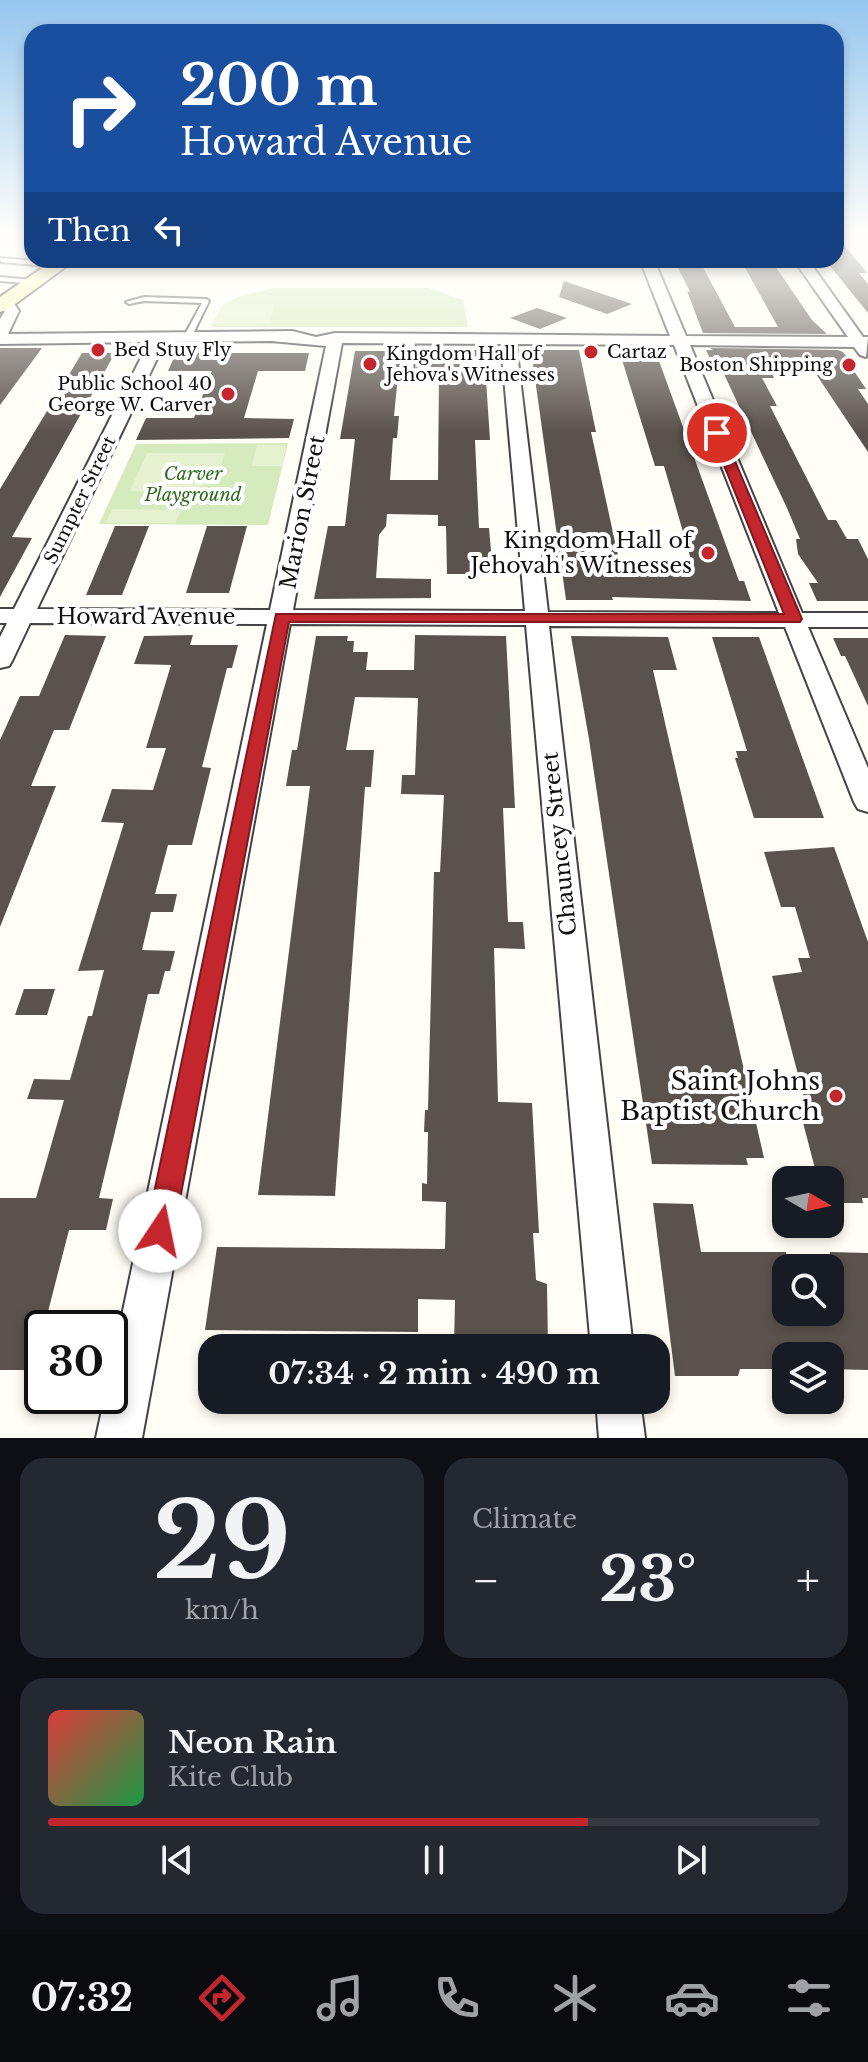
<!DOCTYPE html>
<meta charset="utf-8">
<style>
:root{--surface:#171b24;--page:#242831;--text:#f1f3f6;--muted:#9ea1a6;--line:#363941;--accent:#c4262e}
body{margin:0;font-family:"Libre Baskerville",serif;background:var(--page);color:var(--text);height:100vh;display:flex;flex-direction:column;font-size:30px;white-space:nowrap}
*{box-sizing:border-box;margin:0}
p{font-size:26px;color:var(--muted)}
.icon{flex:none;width:44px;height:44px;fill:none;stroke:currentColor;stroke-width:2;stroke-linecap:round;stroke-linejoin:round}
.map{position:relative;height:1438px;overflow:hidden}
.drawer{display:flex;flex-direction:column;gap:20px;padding:20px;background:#0d0f14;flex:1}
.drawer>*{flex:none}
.banner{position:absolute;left:24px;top:24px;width:820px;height:244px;border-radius:24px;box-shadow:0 4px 12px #0003;background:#1a4fa0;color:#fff;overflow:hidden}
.needle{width:52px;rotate:99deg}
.tools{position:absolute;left:772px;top:1166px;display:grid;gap:16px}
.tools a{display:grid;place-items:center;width:72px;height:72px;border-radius:16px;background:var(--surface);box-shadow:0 4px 12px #0003;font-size:40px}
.speed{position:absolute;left:24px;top:1310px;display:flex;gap:16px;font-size:40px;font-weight:700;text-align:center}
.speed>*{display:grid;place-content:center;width:104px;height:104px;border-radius:50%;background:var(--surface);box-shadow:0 4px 12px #0003;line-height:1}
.speed .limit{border:4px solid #111;border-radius:12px;background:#fff;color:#111}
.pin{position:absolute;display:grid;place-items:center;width:68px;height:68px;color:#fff;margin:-34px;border:4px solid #fff;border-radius:50%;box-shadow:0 2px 8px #0007}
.me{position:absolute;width:88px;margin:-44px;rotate:11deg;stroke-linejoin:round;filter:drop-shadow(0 0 6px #0008)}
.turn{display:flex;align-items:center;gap:28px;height:168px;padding:0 24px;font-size:36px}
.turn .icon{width:104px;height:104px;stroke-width:2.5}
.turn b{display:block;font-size:56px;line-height:68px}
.then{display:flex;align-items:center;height:76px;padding:0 24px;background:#0003;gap:16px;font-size:30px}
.big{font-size:60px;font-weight:700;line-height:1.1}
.drawer .card{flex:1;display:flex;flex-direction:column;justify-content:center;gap:12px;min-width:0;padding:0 28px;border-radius:24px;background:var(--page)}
.drawer .dial{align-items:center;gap:0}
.dial b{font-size:104px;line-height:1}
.song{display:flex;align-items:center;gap:24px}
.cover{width:96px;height:96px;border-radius:12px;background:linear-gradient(135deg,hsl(0 70% 55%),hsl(140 70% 35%))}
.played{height:8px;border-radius:4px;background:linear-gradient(90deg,var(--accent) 70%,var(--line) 70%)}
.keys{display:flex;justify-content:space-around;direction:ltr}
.heat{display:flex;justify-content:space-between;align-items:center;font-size:44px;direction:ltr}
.drawer .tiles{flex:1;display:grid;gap:20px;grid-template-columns:1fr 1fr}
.card:last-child{grid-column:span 2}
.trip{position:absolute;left:198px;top:1334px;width:472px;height:80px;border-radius:24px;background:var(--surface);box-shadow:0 4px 12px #0003;font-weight:700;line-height:80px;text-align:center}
.tab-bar{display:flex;height:128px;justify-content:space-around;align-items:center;background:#090b0e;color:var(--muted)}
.tab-bar .icon{width:56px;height:56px}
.tab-bar .current{color:var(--accent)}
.tab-bar b{font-size:36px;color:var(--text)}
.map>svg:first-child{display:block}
.green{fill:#d5ebbd}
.pitch{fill:#e6f2cf}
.building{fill:#5a524d}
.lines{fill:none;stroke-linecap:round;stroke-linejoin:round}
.service-casing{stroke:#444;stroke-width:4}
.minor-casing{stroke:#444;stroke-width:4}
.secondary-casing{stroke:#333;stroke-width:4}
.service{fill:#fff;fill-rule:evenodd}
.minor{fill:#fff;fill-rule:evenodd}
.secondary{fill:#fff6b0;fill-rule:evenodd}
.route{fill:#c4262e;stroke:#7f191e;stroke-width:2}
.poi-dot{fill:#c4262e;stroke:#fff;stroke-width:3}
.labels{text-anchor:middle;stroke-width:8;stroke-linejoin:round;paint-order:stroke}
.far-poi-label{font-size:18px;fill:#111;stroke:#fff;text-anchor:start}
.far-park-label{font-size:18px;font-style:italic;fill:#2f6b1f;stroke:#fff}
.far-street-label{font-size:18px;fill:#111;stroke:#fff}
.street-label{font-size:22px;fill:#111;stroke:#fff}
.poi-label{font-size:22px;fill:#111;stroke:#fff;text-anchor:end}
.near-poi-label{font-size:26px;fill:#111;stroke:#fff;text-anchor:end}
</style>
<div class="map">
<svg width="868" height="1438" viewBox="0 0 868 1438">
<rect width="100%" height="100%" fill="#fffdf5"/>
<path class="green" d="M275,288H429L463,300L468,327H211C224,294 243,296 275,288Z
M288,443L268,525L99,524L136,444Z"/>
<path class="pitch" d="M223,304H275L269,324H212Z
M257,445H286L282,466H252Z
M147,453H225C223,459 221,467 218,472C202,498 155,491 130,491Z
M112,509L181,510L175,523H106Z"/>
<path class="building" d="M836,235L867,273H859L868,284V313L825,260H836Z
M674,260H699L735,327H778L744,266H751L747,260H771L812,320L827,334L703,333L687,291L690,292Z
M564,281L632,304L607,314L559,297Z
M537,308L567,318L540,329L510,318Z
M0,348H42L0,405Z
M710,348L838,350L843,352L857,371H854L866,389H858L868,404V452L812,368H770L774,378H762L777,406H770L828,520H836L847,539H858L868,559V601H817L809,583H818L798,554L796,539H800L787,508L723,372H716L706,350H713Z
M419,350H484L490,440H475L479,528H489L493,574H447L446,526H438V515L387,514L386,526L379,535L376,578L431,579V598L314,599L328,526H345L355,439H340L355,351H404L402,377L398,376L394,416H399L397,438H393L390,480H438L439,377H415Z
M531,350H579L596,432H591L621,569L694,570L664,466H655L619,350H655L739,581H744L751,601L612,597L613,600H566L562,571H558L555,550H559Z
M82,353H115L12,537L32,538L0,597V489Z
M176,353H309L305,371H258L244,418L294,419L289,438L136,440L146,418H194L212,371H168Z
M115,526H149L122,595H86Z
M207,526H247L229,593H186Z
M65,635L106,636L69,730H54L31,786H56L0,927V740L20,696H39Z
M193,635L190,645H238L232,668H227L202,767L211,768L192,845H168L155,894H177L173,912H151L142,950L175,951L170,971H165L159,994H148L138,1036L99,1198L113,1199L106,1230H69L33,1370H0V1198H36L64,1100L27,1099L34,1079L70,1080L88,1016H92L104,970L78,971L124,823L101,822L112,789L153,790L166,748H146L171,665L134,664L144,636Z
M415,635L506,636L515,808H503L508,922H523L525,949L494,948L498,1102L532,1103L539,1233H533L536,1280L547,1284L548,1348H454L455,1300L418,1299V1332L205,1330L217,1247L445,1249L446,1202L422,1201V1183L427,1184L428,1132H424L425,1110H428L434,872H440L444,795L401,794L402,775H415L418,698L355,697L346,750H374L371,787H365L335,1196L258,1195L310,786H286L292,750H297L316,636H348L347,641H354L353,652H368L366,670H414Z
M571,636L668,637L677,670H653L764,1158H746L748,1165L652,1164L589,739Z
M712,637H759L824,818H754L735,758H738L736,751H747Z
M833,638H868V706L845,656H841Z
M834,847L868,942V1198H862L863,1203H830V1180H818L801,1115L809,1116L772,976L802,972L798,958H810L795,907H781L764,852Z
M24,989H55L47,1015H15Z
M653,1203L693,1204L701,1252H786V1312H830V1252L868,1253V1370L830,1369V1356H786V1369H740L738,1376H675Z"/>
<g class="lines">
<defs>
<path id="service" d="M0,258L59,263L62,265L59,267L1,262Z
M0,277L34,280L37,282L34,284L0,281Z
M144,297L206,299L209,301L191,338L187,340L183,338L202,303L144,301L129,304L126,302Z
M408,337L415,339L413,375L409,377L405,375Z"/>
<path id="minor" d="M640,260H654L686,336L848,337L794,260H808L863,337H868L866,357L860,355L854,347L690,345L802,613H868V627H808L868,768V812L858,809L854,802L785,627L549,626L633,1348H591L526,625L290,624L142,1438H96L105,1396H110V1373L267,624L30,623L12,661L9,666L0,668V637L7,623H0V609H14L149,342L0,344V319L5,311L0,300L11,299L19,311L8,334L292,331L316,337L335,333L670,336ZM271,341L326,346L270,610L37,609L165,342ZM342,343L501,344L525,611L293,610ZM516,344L674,345L779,613L548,612Z
M596,1400H640L645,1438H599Z"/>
<path id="secondary" d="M54,260H75L7,310L0,312V297Z"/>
</defs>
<use href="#service" class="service-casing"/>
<use href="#minor" class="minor-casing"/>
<use href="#secondary" class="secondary-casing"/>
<use href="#service" class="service"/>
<use href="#minor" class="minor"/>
<use href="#secondary" class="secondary"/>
</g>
<linearGradient id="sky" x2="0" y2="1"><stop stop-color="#95c6ee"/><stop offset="0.54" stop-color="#fffefa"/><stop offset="1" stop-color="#fffefa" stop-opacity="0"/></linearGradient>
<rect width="868" height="433" fill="url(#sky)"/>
<path class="route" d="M717,429L723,433L802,619L800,622H289L174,1231L170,1241L160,1245L150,1241L146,1231L276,614H784L711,433Z"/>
<g class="poi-dot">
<circle cx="98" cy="350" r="8"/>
<circle cx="591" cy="352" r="8"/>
<circle cx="370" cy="364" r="8"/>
<circle cx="849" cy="365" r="8"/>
<circle cx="228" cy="394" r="8"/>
<circle cx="708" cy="553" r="8"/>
<circle cx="836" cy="1096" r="8"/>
</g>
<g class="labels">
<g class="far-poi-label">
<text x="114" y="356">Bed Stuy Fly</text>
<text x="607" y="358">Cartaz</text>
<text x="386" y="360">Kingdom Hall of<tspan x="386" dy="21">Jehova's Witnesses</tspan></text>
<text x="833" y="371" text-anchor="end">Boston Shipping</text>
<text x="212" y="390" text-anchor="end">Public School 40<tspan x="212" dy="21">George W. Carver</tspan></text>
</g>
<g class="far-park-label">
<text x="193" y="480">Carver<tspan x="193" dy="21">Playground</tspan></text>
</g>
<g class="far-street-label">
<text transform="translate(80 500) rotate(-64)" y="6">Sumpter Street</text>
</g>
<g class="street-label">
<text transform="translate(302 512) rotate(-79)" y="8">Marion Street</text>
<text x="146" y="624">Howard Avenue</text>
<text transform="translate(559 844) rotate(-96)" y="8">Chauncey Street</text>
</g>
<g class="poi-label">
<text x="692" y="548">Kingdom Hall of<tspan x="692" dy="25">Jehovah's Witnesses</tspan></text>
</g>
<g class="near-poi-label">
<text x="820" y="1090">Saint Johns<tspan x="820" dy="30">Baptist Church</tspan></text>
</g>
</g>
</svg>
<div class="tools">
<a><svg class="needle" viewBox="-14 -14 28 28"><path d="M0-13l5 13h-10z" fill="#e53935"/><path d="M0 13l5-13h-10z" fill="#9ea1a6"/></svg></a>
<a><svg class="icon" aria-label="search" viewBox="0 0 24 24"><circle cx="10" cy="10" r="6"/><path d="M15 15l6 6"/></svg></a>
<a><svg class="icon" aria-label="layers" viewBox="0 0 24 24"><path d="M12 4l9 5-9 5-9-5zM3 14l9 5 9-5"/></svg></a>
</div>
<div class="speed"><div class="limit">30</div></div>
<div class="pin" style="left:717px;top:433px;background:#d93025"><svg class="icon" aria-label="arrive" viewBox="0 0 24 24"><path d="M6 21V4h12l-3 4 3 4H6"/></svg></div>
<svg class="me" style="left:160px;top:1231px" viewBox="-20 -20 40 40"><circle r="19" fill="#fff"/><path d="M0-13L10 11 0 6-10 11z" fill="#c4262e"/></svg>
<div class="trip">07:34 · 2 min · 490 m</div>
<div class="banner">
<div class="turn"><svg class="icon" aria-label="right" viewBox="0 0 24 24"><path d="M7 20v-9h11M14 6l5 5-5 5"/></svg><div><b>200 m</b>Howard Avenue</div></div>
<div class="then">Then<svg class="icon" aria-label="left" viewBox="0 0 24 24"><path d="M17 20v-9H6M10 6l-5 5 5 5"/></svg></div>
</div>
</div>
<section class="drawer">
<div class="tiles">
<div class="card dial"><b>29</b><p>km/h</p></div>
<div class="card"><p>Climate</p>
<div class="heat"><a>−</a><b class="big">23°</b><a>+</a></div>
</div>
<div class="card">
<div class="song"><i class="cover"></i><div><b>Neon Rain</b><p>Kite Club</p></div></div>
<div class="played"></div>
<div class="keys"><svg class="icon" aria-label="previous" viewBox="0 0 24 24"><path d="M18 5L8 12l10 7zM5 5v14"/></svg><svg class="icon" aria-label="pause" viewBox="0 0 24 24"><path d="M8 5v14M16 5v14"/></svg><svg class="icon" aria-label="next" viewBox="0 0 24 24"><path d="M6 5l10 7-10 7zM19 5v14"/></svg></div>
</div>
</div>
</section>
<nav class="tab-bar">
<b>07:32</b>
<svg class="icon current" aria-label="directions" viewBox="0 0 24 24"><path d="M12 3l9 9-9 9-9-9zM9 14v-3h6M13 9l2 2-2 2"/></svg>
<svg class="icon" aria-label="music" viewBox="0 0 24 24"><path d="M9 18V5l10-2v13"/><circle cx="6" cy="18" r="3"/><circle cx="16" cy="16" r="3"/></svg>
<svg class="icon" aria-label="phone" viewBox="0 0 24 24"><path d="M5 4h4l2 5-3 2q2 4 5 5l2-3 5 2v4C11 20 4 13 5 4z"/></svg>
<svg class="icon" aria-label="climate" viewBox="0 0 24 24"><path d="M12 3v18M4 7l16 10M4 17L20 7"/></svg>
<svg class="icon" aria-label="car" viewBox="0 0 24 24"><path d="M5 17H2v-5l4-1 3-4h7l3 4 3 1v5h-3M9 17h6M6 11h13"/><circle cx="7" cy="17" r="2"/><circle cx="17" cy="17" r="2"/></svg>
<svg class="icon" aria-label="filters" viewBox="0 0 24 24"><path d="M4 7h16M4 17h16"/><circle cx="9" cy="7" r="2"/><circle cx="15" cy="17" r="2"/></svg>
</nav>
